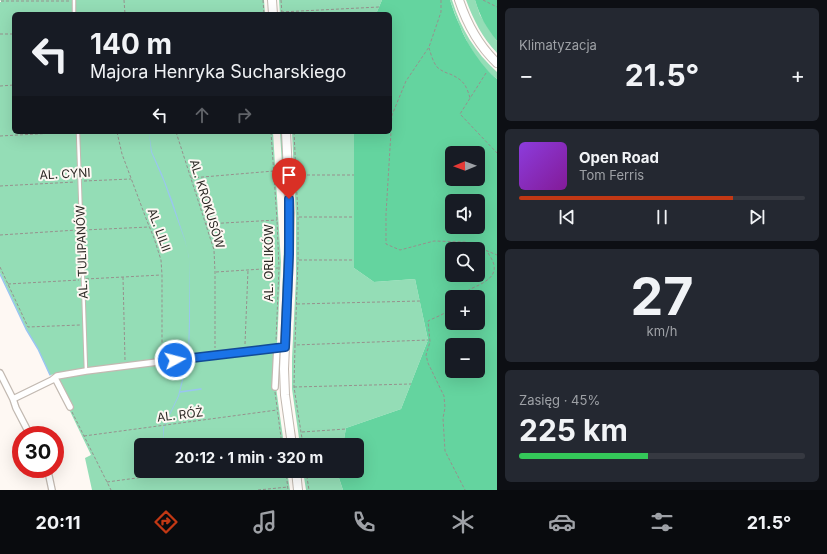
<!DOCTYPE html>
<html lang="pl">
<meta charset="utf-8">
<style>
:root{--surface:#171b24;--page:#242831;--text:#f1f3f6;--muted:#9ea1a6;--line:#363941;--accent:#c23814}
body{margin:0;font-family:Inter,sans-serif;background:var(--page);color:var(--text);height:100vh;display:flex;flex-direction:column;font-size:15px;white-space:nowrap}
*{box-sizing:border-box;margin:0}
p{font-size:13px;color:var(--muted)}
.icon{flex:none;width:22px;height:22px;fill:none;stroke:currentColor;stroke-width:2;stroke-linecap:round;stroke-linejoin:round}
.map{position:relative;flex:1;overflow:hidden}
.panel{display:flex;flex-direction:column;gap:8px;padding:8px;background:#0d0f14;width:330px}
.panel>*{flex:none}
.guide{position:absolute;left:12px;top:12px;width:380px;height:122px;border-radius:6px;box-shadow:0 4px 16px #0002;background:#171b24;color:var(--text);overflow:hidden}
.needle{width:26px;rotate:269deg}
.fabs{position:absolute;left:445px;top:146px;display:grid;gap:8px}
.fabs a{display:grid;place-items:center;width:40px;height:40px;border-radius:6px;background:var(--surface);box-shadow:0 4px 16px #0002;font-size:20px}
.speed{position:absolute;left:12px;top:426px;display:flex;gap:8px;font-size:20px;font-weight:700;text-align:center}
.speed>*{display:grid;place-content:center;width:52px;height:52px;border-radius:50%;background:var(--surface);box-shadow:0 4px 16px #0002;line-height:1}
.speed .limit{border:6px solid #d22;background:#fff;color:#111}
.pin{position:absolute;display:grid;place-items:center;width:34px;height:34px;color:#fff;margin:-41px -17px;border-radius:50% 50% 50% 0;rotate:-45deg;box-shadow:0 0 4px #0007}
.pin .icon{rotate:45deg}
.me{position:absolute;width:44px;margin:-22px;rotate:83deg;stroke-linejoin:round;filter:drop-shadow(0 0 3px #0008)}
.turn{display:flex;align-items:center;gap:14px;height:84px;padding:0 12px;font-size:18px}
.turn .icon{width:52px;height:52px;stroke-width:2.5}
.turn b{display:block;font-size:28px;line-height:34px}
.lanes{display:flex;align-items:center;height:38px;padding:0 12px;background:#0003;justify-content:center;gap:20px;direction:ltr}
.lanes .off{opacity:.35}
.big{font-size:30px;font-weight:700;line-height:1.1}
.panel .tile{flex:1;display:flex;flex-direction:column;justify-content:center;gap:6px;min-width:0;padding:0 14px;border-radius:6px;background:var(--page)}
.panel .dial{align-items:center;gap:0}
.dial b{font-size:52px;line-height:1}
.song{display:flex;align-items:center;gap:12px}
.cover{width:48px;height:48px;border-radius:6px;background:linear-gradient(135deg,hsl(270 70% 55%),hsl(290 70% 35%))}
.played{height:4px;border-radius:2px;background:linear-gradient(90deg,var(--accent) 75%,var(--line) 75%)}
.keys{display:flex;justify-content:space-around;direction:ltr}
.heat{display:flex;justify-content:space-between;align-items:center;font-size:22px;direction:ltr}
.charge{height:6px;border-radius:3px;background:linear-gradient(90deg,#34c759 45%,var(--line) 0)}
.trip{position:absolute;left:134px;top:438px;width:230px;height:40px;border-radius:6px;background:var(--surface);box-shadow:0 4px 16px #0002;font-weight:700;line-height:40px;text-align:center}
.tab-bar{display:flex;height:64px;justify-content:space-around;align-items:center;background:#090b0e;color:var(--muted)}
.tab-bar .icon{width:28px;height:28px}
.tab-bar .current{color:var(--accent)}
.tab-bar b{font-size:18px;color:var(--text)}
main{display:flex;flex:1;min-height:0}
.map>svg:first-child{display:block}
.green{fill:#94ddb6}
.forest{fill:#64d49f;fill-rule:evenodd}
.water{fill:#9ac5f1}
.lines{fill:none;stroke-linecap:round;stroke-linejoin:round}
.stream{stroke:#9ac5f1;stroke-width:1.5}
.lane-casing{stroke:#c2b9b1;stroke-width:4.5}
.street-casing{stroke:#c2b9b1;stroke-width:8}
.secondary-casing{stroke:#c2b9b1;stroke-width:10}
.path{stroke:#96918d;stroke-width:1;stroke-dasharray:3 2;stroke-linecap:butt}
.lane{stroke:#fff;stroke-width:2.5}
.street{stroke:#fff;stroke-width:5.5}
.secondary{stroke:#fff;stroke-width:8}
.route-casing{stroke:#114b97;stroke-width:10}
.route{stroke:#1a73e8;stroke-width:7}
.labels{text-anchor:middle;stroke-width:4;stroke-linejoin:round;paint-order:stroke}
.street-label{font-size:12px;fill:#2c2925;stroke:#fef8f3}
</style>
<main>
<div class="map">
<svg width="497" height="490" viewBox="0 0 497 490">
<rect width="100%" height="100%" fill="#fef8f3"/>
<path class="green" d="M0,0H264L265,14H14V132H273L281,262L277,344H275V345L50,375L38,349L26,329L0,273V2H1V1Z
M279,0H382L376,14H280Z
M450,0H452C461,29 475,52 497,72V79C472,60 460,28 450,0Z
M466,0H475L480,15L490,31L497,41V53C482,37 474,21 466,0Z
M280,132H283L287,212L283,333H281L285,214Z
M292,132H354V268L374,282L415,279L428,340L401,409L346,428L343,445H300L292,389V358L296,278V219Z
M275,350L276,387L284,445H141V471H287L290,490H92L85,458L91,455L68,407L58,378Z
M303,471H339L338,475L343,490H306Z"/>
<path class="forest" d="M382,0H450C453,9 456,18 460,26C466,43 483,68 497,79V490H343L338,475L339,471H357V445H343L346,428L401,409L428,340L415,279L374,282L354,268V132H390V14H376ZM452,153H478V179H452ZM452,201H478V227H452ZM452,249H478V275H452ZM452,297H478V323H452ZM452,345H478V371H452Z
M475,0H497V41C486,27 480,17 475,0Z"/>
<path class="water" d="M149,132L152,152L162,174L172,200L185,240L189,258L190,320L189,356L179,396L164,427L163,445V428L178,396L188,356L189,320V257L185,241L164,182L151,152Z"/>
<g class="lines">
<path class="stream" d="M0,274L26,329L38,349L50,375
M180,392L201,389"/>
<defs>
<path id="lane" d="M74,0V14
M78,132L86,371"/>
<path id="street" d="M0,373L13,399L16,408L30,435
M55,378L70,407
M275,387L277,347
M13,399L52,380L57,376L86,371L245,351L285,347
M46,469L49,476L52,490"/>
<path id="secondary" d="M272,0L273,14
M459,0C467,24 478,45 497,63
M286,132L290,213L289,254L284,369L285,395L292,445
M296,471L298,490"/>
</defs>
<use href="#lane" class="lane-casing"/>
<use href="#street" class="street-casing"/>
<use href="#secondary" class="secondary-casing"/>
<path class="path" d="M124,0L125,14
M263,0L264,14
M281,0L282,14
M441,0V12L429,47L406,81L392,115L386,214V244L400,250L434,241L466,242L497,255
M483,0L497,7
M1,1H71
M281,12L379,7
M0,34H14
M429,48C431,54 433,63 438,68C442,71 446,73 450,74C463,80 466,84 470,98
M486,73L460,114L497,153
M0,86L14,85
M117,132L122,154L147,221L154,238L161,260L162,275V355
M176,132L214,250L215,272V348
M271,132L277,220L279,268L276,341
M294,132L298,217V260L295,345L428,340
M295,133L307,132
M0,136L73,132
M297,175H354
M191,178L274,171
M84,181L131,179
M0,186L75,182
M299,217H354
M206,224L277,220
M84,230L149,227
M0,235L77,230
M299,260H354
M0,267L28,327L80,325
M216,272L278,268
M123,277L125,360
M86,279L161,275
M8,284L79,280
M460,297C462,295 464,292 467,291C477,285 497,280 494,265C493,260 489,255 487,251
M297,304L420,301
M452,308C445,314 436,317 428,321L430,342L426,355L428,363L444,396L445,408L443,418L445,451L465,490
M245,344L248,270
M295,345L294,387L303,445
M294,387L411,384
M275,392L282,445
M72,412L111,490
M302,432L346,429
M84,436L277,410
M286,471L288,490
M306,471L309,490
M107,482L189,471
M258,490L288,487"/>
<use href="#lane" class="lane"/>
<use href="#street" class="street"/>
<use href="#secondary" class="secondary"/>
</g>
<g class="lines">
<defs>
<path id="route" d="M175,360L285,347L289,254V199"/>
</defs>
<use href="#route" class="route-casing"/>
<use href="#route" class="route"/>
</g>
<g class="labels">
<g class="street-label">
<text transform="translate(65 174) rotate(-3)" y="4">AL. CYNI</text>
<text transform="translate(207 204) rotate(73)" y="4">AL. KROKUSÓW</text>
<text transform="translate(159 230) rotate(70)" y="4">AL. LILII</text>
<text transform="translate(82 252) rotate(-92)" y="4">AL. TULIPANÓW</text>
<text transform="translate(269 263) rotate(-90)" y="4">AL. ORLIKÓW</text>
<text transform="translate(180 415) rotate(-7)" y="4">AL. RÓŻ</text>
</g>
</g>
</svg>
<div class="fabs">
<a><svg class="needle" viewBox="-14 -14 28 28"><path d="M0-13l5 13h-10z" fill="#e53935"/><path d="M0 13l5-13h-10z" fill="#9ea1a6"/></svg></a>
<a><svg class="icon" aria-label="sound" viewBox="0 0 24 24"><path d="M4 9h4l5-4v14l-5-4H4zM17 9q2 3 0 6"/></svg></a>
<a><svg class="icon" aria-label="search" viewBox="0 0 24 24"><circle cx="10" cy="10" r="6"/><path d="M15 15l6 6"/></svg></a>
<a>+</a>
<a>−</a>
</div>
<div class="speed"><div class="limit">30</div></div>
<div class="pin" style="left:289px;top:199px;background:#d93025"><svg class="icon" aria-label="arrive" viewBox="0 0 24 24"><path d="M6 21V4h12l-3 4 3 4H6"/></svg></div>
<svg class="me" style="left:175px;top:360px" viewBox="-20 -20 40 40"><circle r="17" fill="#1a73e8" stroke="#fff" stroke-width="3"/><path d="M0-11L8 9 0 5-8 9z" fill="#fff"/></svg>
<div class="trip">20:12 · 1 min · 320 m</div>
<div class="guide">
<div class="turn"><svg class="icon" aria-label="left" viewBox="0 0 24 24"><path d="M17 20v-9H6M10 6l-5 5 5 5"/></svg><div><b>140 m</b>Majora Henryka Sucharskiego</div></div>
<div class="lanes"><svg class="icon" aria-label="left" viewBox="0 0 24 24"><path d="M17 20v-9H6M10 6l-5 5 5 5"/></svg><svg class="icon off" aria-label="ahead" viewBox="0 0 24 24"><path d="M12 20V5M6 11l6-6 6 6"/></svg><svg class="icon off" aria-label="right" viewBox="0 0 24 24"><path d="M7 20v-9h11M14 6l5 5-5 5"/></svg></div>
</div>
</div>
<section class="panel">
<div class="tile"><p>Klimatyzacja</p>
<div class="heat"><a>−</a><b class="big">21.5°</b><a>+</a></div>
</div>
<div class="tile">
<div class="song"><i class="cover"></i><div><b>Open Road</b><p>Tom Ferris</p></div></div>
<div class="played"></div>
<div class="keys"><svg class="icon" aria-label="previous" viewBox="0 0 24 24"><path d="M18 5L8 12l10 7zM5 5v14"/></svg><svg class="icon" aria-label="pause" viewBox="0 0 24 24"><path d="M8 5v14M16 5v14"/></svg><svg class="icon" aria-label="next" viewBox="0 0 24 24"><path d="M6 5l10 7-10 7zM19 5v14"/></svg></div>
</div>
<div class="tile dial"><b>27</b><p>km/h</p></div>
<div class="tile"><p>Zasięg · 45%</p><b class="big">225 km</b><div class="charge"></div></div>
</section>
</main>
<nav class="tab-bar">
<b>20:11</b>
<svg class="icon current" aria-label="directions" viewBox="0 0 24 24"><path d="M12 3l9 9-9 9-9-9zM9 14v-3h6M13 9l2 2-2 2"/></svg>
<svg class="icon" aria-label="music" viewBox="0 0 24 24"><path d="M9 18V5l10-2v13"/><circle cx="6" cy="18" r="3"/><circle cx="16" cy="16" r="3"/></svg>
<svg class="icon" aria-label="phone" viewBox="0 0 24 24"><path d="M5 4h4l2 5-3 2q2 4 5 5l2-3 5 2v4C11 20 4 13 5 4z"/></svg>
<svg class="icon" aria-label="climate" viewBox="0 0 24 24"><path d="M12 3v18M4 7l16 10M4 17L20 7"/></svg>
<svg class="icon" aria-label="car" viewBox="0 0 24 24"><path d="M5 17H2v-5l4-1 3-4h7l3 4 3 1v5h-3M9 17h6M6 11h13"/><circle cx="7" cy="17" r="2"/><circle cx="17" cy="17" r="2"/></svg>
<svg class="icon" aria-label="filters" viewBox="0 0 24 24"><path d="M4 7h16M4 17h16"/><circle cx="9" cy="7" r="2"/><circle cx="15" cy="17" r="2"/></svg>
<b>21.5°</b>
</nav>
